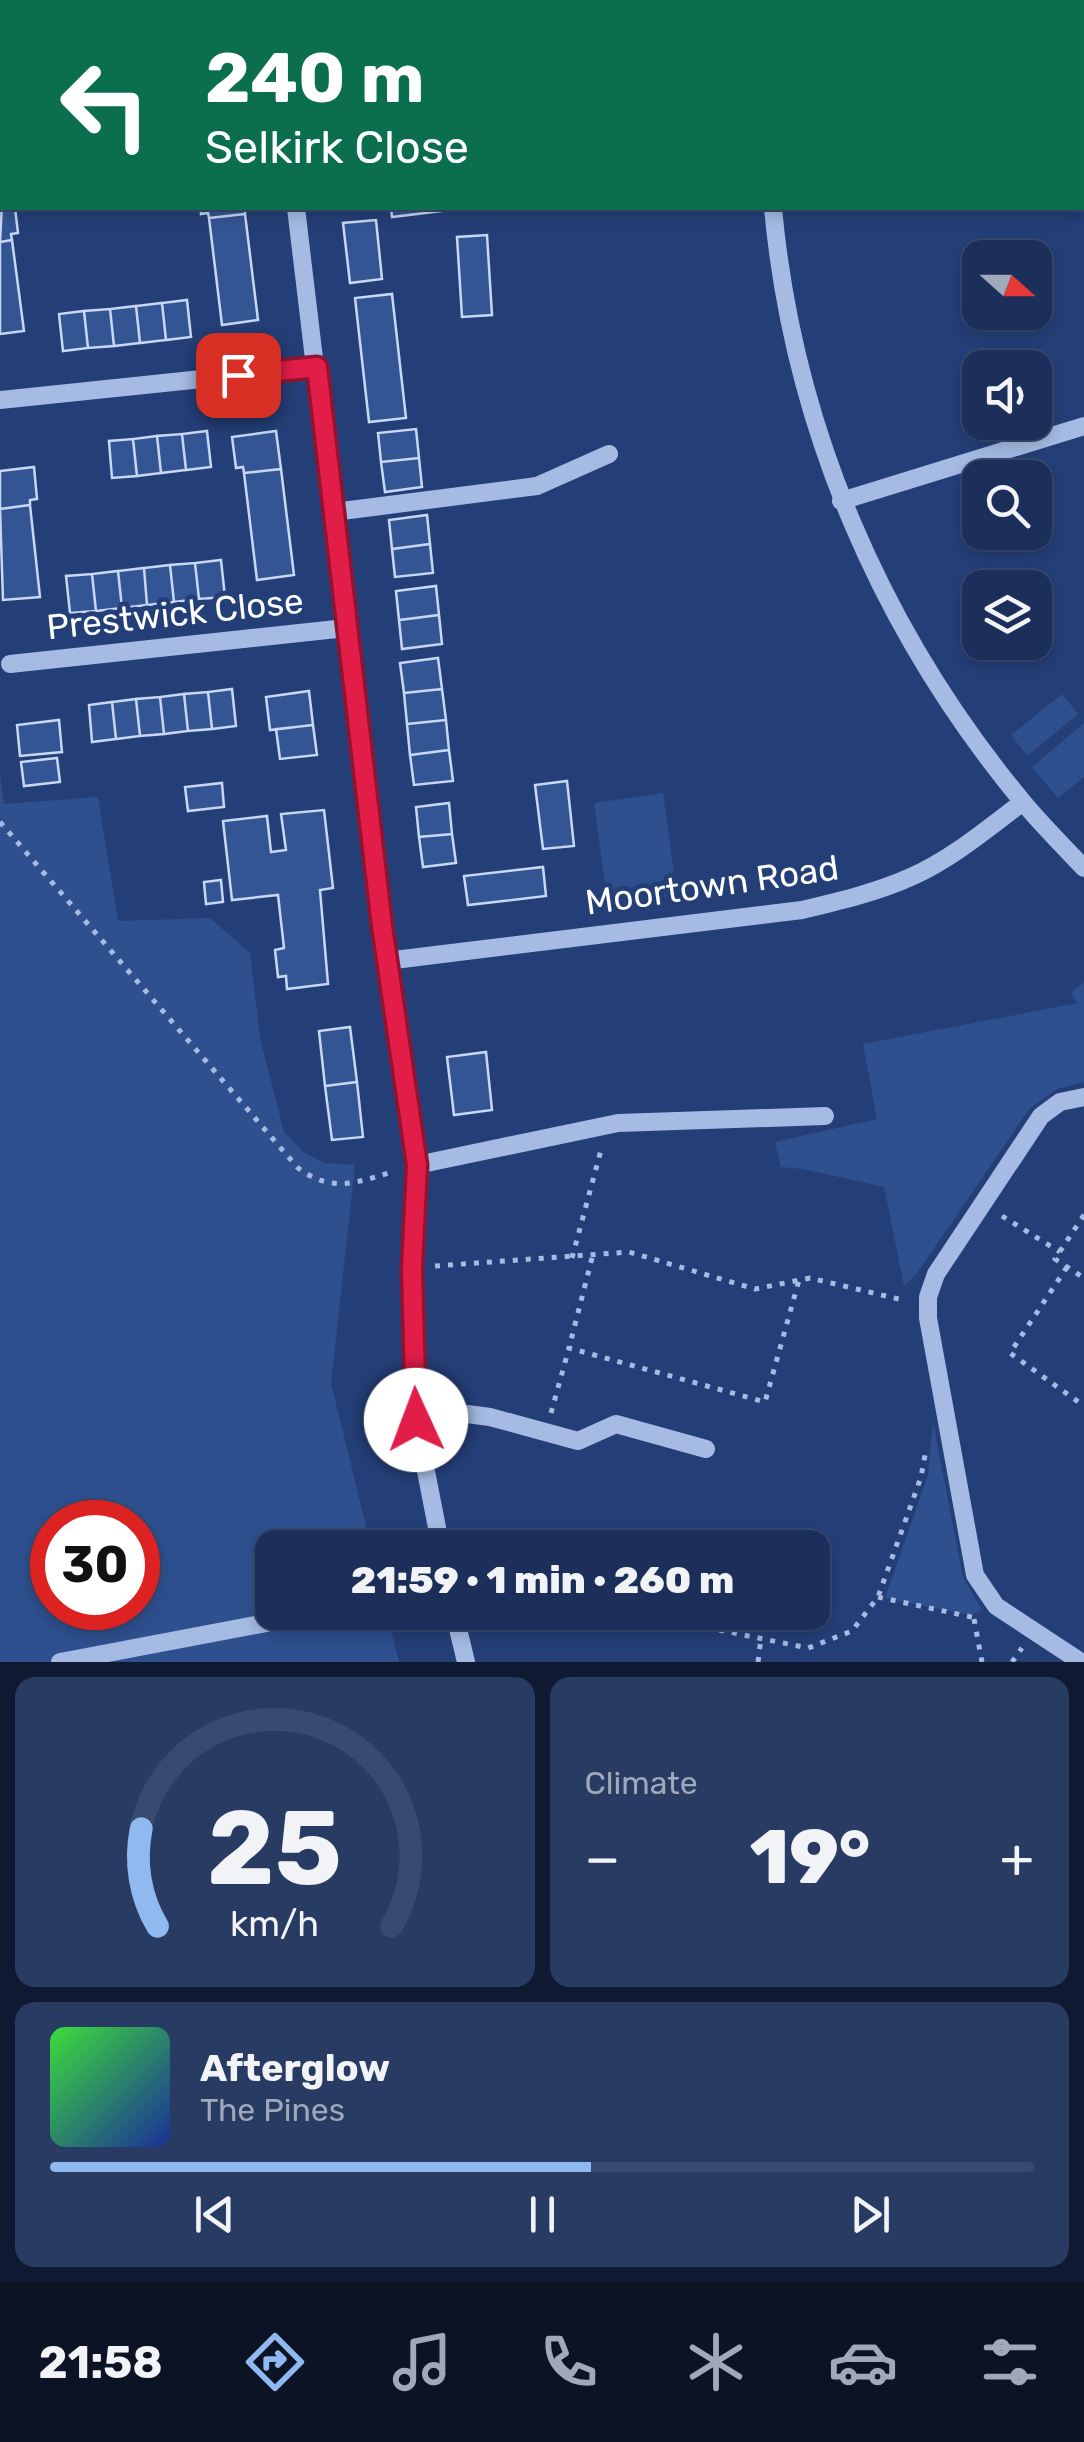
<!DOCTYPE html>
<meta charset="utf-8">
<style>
:root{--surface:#1b2f5a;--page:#283b63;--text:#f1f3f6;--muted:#a0a9bb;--line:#394a70;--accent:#90b9f0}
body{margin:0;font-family:Rubik,sans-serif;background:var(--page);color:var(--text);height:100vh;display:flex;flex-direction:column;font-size:38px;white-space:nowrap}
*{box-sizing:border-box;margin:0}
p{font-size:32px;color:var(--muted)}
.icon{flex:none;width:55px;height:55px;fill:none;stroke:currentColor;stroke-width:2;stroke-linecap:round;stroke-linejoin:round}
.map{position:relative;height:1662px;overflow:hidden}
.details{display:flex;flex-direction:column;gap:15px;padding:15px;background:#0f1a32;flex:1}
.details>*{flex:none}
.guide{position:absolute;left:0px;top:0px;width:1085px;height:210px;box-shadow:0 5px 15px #0003,0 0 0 2px var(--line);background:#0b6e4f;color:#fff;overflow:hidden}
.needle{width:65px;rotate:111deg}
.controls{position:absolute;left:962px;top:240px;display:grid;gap:20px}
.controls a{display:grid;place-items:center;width:90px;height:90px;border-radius:20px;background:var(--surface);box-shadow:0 5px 15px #0003,0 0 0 2px var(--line);font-size:50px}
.speed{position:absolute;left:30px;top:1500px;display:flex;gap:20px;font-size:50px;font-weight:700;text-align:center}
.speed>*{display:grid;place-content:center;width:130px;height:130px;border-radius:50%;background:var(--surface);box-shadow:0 5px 15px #0003,0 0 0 2px var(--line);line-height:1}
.speed .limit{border:15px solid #d22;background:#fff;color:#111}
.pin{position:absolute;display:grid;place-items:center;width:85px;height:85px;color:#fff;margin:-42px;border-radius:20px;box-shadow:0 5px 15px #0006}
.me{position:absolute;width:110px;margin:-55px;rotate:358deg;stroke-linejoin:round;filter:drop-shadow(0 0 8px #0008)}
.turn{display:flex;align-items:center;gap:35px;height:210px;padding:0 40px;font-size:45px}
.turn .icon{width:130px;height:130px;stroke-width:2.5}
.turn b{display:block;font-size:70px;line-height:85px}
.big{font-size:75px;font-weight:800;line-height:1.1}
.details .tile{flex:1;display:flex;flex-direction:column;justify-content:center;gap:15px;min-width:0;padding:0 35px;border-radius:20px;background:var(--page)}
.details .dial{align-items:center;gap:0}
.dial svg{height:260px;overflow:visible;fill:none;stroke:var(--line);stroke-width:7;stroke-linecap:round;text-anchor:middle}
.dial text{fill:var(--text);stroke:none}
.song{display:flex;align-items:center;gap:30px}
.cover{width:120px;height:120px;border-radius:15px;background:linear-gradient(135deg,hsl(120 70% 55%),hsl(230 70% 35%))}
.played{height:10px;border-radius:5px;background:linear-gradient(90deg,var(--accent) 55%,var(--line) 55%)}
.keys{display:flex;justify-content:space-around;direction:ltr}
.heat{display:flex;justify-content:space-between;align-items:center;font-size:55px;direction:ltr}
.details .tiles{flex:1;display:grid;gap:15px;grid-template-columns:1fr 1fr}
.tile:last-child{grid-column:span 2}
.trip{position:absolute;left:255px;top:1530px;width:575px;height:100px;border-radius:20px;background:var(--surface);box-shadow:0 5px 15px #0003,0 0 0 2px var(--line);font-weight:800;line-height:100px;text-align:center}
.dock{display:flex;height:160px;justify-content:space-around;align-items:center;background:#0b1324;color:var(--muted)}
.dock .icon{width:70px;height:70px}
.dock .current{color:var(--accent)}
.dock b{font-size:45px;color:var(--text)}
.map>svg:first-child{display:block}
.green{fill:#2e508f;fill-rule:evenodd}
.building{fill:#345594;stroke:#c8d7f3;stroke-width:2.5}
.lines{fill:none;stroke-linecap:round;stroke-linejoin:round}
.path{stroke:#a5bbe3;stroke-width:5;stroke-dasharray:5 8;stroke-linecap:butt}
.minor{stroke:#a5bbe3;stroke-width:18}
.route-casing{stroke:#92132f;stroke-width:25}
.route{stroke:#e11d48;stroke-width:18}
.labels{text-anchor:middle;stroke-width:10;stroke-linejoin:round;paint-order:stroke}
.street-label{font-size:35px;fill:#fff;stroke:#243f78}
</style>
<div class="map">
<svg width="1084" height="1662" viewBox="0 0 1084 1662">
<rect width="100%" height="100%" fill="#243f78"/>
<path class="green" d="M1062,694L1078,714L1027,756L1011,735Z
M1084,723V777L1058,798L1032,767Z
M0,775L4,804L98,797L118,921L210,918L250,953L260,1038L284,1132L302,1151L324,1163L355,1165L331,1383L371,1547L272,1548V1612L387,1613L399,1662H0ZM52,1522H138V1608H52Z
M663,793L677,895L608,905L594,803Z
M1084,982V1082L1057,1089L1030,1108L917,1273L904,1286L884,1187L803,1169L781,1167L775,1142L877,1119L863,1044L1078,1003L1071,993Z
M933,1422L963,1578L982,1610L970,1615L885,1598L928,1475Z"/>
<path class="building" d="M2,203V208H15L18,233L11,234L12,240L0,242Z
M201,208H245V214L209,218L208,213L201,214Z
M391,208H449L450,210L392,217Z
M245,214L258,320L222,325L209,218Z
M376,220L382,279L350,283L343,223Z
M487,235L492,315L462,317L457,237Z
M12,240L24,331L0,334V242Z
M392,294L406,418L369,422L355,298Z
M187,300L191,337L166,340L162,303Z
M162,303L166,340L140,343L136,306Z
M136,306L140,343L114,346L110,309Z
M110,309L114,346L88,348L84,311Z
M84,311L88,348L63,351L59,314Z
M416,429L419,458L381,462L378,433Z
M207,431L211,467L186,470L182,434Z
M276,431L281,469L244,473L243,467L236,468L232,437Z
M182,434L186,470L161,473L157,436Z
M157,436L161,473L137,476L133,439Z
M133,439L137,476L112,478L109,441Z
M419,458L422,487L385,492L381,462Z
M34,467L37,499L30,500V505L0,509V471Z
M281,469L294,575L257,580L244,473Z
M30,505L40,597L3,600L0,509Z
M427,515L430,544L392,549L389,520Z
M430,544L433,573L395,577L392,549Z
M221,560L225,597L199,599L195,563Z
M195,563L199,599L174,602L170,565Z
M170,565L174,602L147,605L144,568Z
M144,568L147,605L122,608L118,571Z
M118,571L122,608L96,611L92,574Z
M92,574L96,611L70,613L66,576Z
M436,586L439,615L399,620L396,591Z
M439,615L442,644L402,649L399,620Z
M438,658L442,689L404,693L400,663Z
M232,689L236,726L212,729L208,692Z
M442,689L446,720L407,724L404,693Z
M309,691L313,725L270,730L266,697Z
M208,692L212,729L188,731L184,694Z
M184,694L188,731L164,734L160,697Z
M160,697L164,734L140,736L136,699Z
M136,699L140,736L116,739L112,702Z
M112,702L116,739L92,742L89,705Z
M59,720L62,752L20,756L17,725Z
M446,720L449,750L410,755L407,724Z
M313,725L317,755L280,759L276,729Z
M449,750L453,781L414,785L410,755Z
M57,758L60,782L24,786L21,762Z
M567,781L574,846L543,849L535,785Z
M222,783L224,807L188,811L185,787Z
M449,803L452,834L419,837L416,807Z
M324,810L333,888L320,890L328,984L287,989L286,976L278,977L275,950L284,948L278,895L232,900L223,821L267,816L271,852L286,850L281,814Z
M452,834L456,863L423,867L419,837Z
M543,867L546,896L468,905L464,876Z
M221,880L223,902L206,904L204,882Z
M350,1027L357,1082L325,1086L319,1031Z
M486,1052L492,1110L454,1115L447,1057Z
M357,1082L363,1137L332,1140L325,1086Z"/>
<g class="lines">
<path class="path" d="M271,0V2
M0,822L298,1168C332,1193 355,1183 392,1172
M1084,1215L1055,1259L1084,1278
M1002,1216L1060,1252
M572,1258L601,1150
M592,1258L569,1348L765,1402L799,1280
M435,1266L629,1252L755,1289L810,1278L903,1300
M1067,1267L1010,1353L1084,1406
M551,1413L569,1348
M878,1597L976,1618
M630,1612L808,1648L852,1631L878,1597L921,1477L926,1450
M974,1619L982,1662
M758,1662L761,1638
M1012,1662L1022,1648"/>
<path class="minor" d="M761,0V2
M0,123H2
M296,208L386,961L417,1165L412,1268L416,1420L441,1548
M773,208C793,427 882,632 1022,801C1041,824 1063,846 1084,868
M0,400L317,367
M841,501L1084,426
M334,512L537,486L609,454
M10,664L346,628
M386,961L802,910C840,901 878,892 913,876C953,858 988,828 1023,802
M417,1165L618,1123L825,1116
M416,1420L467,1414L490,1417L578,1441L616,1424L706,1449
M454,1612L466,1662
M60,1662L324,1612
M1081,1662L996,1606L975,1575L928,1318V1297L936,1274L1041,1116L1060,1102L1084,1097"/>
</g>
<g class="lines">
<defs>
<path id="route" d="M238,375L317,367L382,926L417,1165L412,1268L416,1420"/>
</defs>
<use href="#route" class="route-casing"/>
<use href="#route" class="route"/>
</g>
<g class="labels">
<g class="street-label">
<text transform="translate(175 614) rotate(-6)" y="12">Prestwick Close</text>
<text transform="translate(712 885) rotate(-8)" y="12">Moortown Road</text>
</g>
</g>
</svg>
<div class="controls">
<a><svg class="needle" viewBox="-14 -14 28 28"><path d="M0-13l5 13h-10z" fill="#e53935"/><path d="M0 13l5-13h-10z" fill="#a0a9bb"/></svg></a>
<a><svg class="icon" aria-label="sound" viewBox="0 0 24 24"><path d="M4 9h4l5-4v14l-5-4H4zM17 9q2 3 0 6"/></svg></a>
<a><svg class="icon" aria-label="search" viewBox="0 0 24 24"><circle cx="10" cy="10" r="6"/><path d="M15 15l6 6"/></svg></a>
<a><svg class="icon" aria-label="layers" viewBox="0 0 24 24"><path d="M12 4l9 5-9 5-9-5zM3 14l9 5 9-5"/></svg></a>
</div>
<div class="speed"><div class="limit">30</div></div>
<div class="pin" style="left:238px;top:375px;background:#d93025"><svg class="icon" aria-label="arrive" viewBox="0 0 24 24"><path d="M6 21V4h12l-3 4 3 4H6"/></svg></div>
<svg class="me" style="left:416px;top:1420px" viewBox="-20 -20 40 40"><circle r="19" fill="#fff"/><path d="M0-13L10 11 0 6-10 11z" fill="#e11d48"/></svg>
<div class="trip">21:59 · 1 min · 260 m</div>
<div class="guide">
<div class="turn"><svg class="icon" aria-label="left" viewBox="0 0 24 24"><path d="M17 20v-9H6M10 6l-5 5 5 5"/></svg><div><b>240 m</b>Selkirk Close</div></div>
</div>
</div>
<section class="details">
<div class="tiles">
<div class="tile dial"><svg viewBox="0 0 100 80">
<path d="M14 69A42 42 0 1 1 86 69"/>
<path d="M14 69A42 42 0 0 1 9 39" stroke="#90b9f0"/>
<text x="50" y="56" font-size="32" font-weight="700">25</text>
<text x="50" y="72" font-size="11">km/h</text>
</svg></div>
<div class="tile"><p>Climate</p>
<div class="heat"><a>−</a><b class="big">19°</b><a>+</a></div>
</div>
<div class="tile">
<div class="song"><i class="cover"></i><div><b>Afterglow</b><p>The Pines</p></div></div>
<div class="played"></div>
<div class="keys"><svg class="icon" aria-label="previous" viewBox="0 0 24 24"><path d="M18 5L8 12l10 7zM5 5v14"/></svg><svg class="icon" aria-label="pause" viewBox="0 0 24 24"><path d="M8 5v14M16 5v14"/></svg><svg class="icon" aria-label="next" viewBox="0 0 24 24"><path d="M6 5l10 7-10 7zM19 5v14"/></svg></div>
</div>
</div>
</section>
<nav class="dock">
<b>21:58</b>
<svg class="icon current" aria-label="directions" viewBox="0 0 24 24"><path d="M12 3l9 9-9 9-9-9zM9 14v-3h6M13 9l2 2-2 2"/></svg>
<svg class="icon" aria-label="music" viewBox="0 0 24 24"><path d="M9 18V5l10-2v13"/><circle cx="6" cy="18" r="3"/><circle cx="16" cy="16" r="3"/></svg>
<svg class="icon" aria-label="phone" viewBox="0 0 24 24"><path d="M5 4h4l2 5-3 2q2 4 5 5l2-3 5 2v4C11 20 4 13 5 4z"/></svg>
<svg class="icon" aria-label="climate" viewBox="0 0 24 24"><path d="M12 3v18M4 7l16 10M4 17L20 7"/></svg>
<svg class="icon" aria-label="car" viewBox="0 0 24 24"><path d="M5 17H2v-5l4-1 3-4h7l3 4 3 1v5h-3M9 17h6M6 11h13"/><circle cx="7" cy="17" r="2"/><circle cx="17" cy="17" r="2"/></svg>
<svg class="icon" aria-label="filters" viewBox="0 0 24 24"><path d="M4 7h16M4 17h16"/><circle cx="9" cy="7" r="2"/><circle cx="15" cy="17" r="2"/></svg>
</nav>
